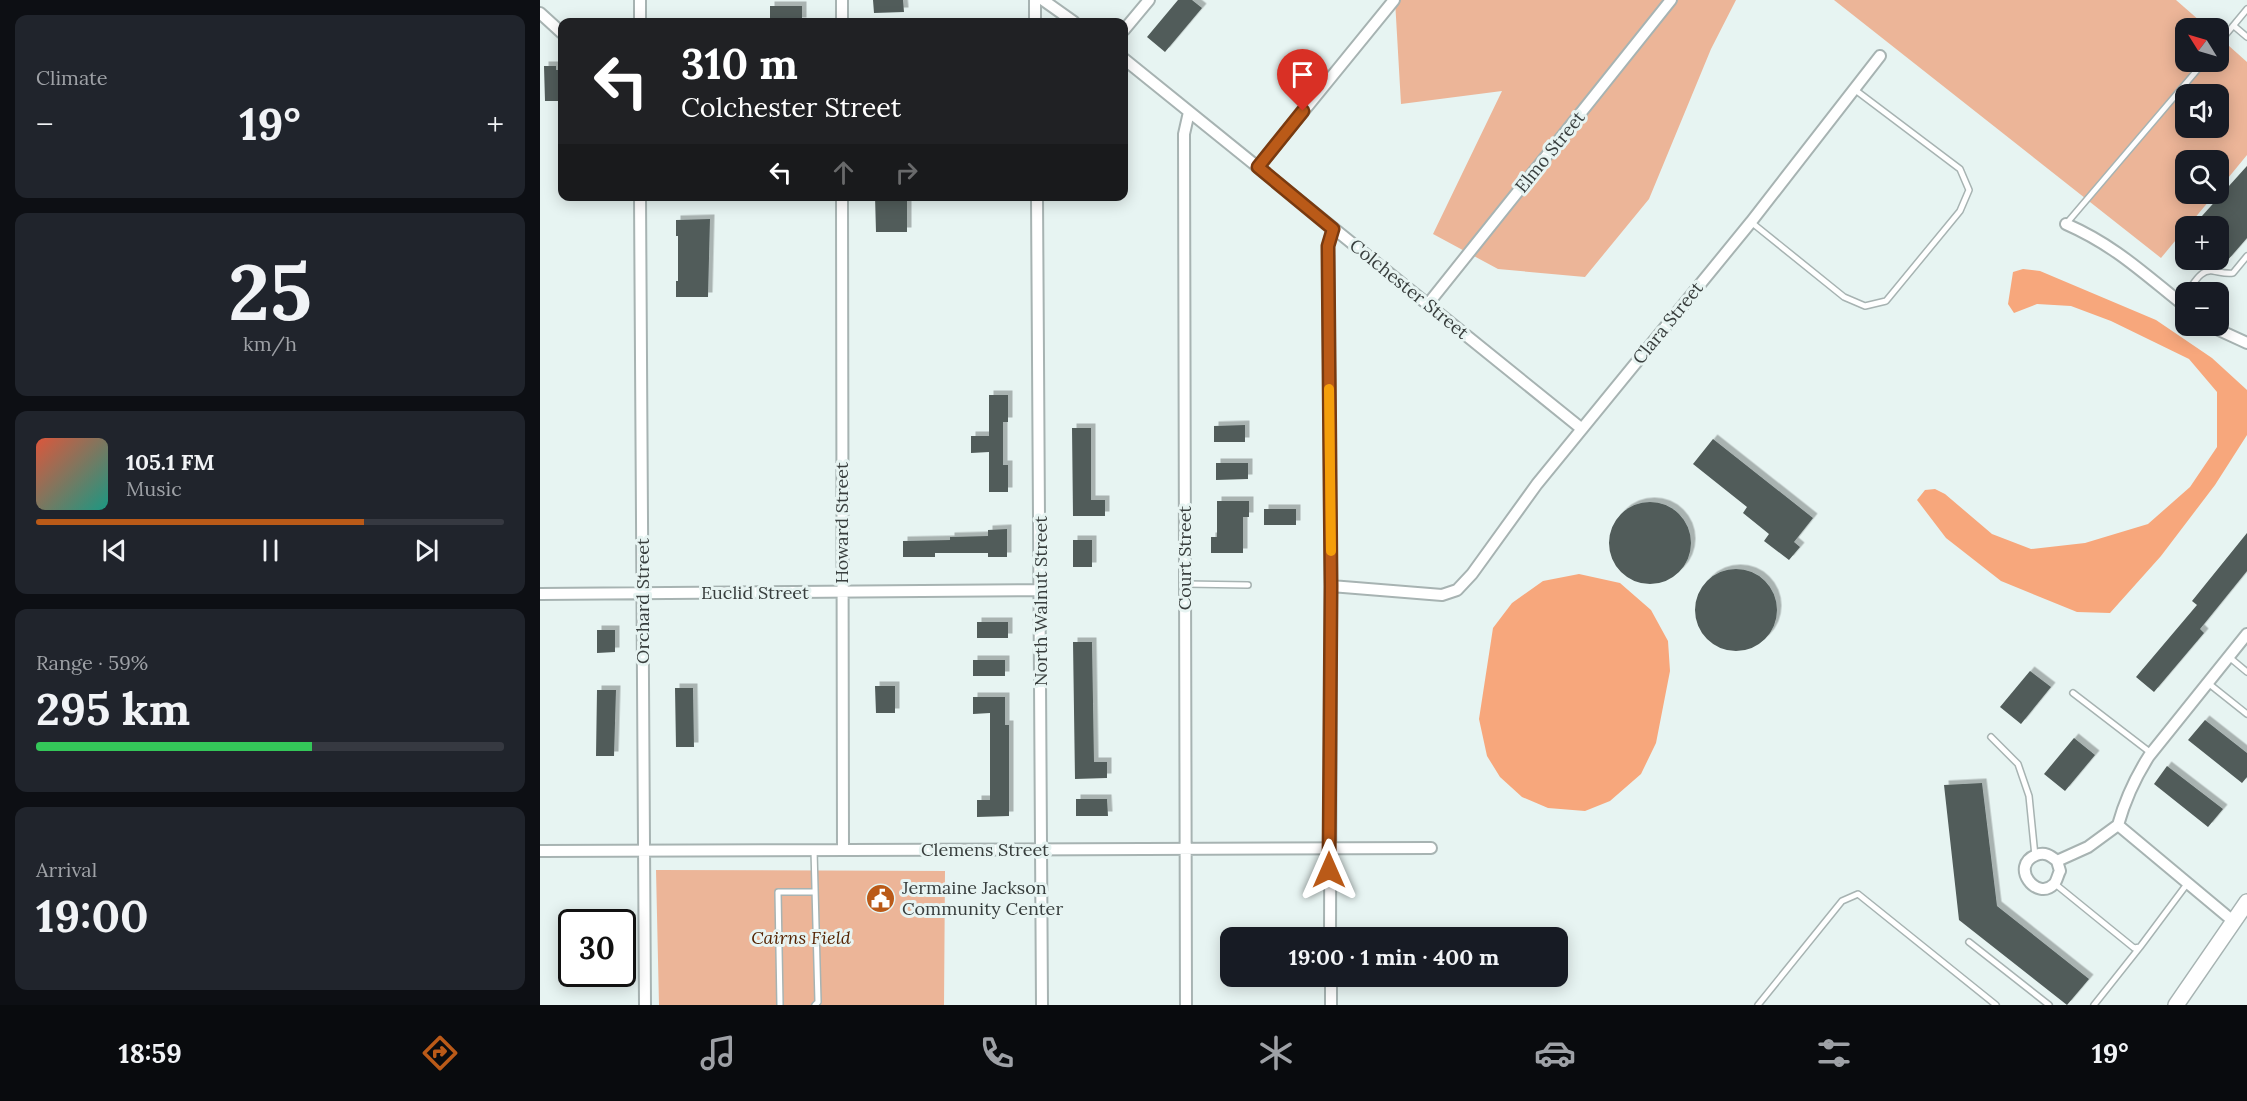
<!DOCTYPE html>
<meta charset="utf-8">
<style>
:root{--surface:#171b24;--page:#20242c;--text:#f1f3f6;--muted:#9ea1a6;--line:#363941;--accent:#ba5a18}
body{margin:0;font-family:Lora,serif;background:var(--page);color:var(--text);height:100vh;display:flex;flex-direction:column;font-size:22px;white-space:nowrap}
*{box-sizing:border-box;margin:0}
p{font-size:20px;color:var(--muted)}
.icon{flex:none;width:33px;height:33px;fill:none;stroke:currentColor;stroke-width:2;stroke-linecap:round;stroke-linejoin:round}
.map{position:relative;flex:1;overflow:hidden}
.drawer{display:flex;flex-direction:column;gap:15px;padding:15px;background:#0d0f14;width:540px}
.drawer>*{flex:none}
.top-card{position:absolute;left:18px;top:18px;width:570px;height:183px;border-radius:12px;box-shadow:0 3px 15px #0003;background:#202124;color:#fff;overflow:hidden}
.needle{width:39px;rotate:307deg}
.fabs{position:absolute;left:1635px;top:18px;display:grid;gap:12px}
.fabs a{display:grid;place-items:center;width:54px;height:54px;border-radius:12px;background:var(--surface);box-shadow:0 3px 15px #0003;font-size:30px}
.speed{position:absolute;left:18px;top:909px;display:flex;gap:12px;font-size:30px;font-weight:700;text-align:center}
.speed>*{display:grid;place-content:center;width:78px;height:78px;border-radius:50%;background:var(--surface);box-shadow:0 3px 15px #0003;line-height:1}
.speed .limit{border:3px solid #111;border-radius:9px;background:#fff;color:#111}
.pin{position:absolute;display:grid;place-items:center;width:51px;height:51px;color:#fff;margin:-62px -26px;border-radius:50% 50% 50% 0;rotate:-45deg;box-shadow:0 0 6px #0007}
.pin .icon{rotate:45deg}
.me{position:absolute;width:66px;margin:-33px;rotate:0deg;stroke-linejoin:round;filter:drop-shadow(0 0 4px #0008)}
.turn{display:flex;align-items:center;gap:21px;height:126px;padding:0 24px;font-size:27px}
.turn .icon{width:78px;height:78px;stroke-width:2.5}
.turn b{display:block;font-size:42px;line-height:51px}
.lanes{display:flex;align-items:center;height:57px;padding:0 24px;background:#0003;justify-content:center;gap:30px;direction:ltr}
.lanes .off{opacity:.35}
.big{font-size:45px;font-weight:800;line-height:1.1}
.drawer .tile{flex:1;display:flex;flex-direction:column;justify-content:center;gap:9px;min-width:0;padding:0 21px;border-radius:12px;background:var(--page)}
.drawer .dial{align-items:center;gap:0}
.dial b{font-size:78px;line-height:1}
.song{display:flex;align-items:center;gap:18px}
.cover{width:72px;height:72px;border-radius:9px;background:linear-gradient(135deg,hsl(10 70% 55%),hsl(170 70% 35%))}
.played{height:6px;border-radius:3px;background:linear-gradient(90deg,var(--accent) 70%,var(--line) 70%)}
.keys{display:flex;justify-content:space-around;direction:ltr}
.heat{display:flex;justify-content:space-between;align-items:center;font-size:33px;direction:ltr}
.charge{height:9px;border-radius:4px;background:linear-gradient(90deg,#34c759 59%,var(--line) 0)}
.trip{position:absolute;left:680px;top:927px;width:348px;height:60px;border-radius:12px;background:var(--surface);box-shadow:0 3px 15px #0003;font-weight:800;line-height:60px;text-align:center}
.tab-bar{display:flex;height:96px;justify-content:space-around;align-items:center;background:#090b0e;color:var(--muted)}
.tab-bar .icon{width:42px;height:42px}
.tab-bar .on{color:var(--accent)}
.tab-bar b{font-size:27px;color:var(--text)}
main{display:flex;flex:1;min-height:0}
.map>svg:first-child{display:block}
.green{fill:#ecb598;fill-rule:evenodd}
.water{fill:#f7a77c}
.building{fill:#515c5a;filter:url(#shadow)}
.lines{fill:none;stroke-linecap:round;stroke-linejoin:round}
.lane-casing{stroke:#a7b3b2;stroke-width:8}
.street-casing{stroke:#a7b3b2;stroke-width:14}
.secondary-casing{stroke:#a7b3b2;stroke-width:18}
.lane{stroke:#fff;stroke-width:5}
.street{stroke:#fff;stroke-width:10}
.secondary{stroke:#fff;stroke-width:15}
.route-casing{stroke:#793a10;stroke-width:15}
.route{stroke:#ba5a18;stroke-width:10}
.slow{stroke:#f59e0b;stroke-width:10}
.labels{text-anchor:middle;stroke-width:6;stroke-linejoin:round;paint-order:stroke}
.street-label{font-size:18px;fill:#383e3d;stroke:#e7f4f2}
.poi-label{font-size:18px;fill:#383e3d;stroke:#e7f4f2;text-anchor:start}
.park-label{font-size:18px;font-style:italic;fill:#562403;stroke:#e7f4f2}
</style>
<main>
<section class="drawer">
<div class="tile"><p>Climate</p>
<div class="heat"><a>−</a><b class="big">19°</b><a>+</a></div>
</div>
<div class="tile dial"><b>25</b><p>km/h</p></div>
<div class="tile">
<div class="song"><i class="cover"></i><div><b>105.1 FM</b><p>Music</p></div></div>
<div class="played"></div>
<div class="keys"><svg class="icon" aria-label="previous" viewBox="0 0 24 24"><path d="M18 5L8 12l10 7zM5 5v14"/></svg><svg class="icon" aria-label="pause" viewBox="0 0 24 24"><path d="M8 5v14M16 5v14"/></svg><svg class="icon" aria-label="next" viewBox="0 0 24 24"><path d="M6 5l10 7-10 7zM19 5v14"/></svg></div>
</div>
<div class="tile"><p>Range · 59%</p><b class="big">295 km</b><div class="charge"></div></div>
<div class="tile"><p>Arrival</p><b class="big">19:00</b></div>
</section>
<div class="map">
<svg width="1707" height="1005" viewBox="0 0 1707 1005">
<defs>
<filter id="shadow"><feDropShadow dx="4.5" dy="-4.5" stdDeviation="0" flood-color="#0004"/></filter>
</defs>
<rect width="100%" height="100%" fill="#e7f4f2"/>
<path class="green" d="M855,0H1196L1171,49L1109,199L1045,277L958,269L893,234L962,91L861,104Z
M1294,0H1636L1668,28H1646V62H1678L1679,37L1707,62V155L1679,189L1678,160H1646V194H1675L1648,226H1646L1645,229L1621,258ZM1646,94H1678V128H1646Z
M116,870L405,871L404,1005H119Z"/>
<path class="water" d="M1483,269L1500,271L1616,320L1672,358L1707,390V435L1675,485L1621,556L1570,613L1537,612L1461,581L1406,538L1377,500L1385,490L1395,489L1405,494L1452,534L1491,549L1545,543L1608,524L1650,487L1677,447V392L1649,359L1571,321L1531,306L1497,304L1474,313L1468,304L1473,272Z
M1039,574L1080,583L1111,610L1128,641L1130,671L1116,743L1101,774L1070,801L1045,811L1008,808L982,797L960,777L947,756L939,719L953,628L972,603L1003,581Z"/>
<path class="building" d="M333,0H363L364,12L334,13Z
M638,0H652L662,8L625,52L607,37Z
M230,6H262V22H230Z
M4,66H16V70H22V101H5Z
M1707,166V238L1687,261L1678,254V226H1653Z
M335,196H367V232H336Z
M170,219L168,297H136V281H138V236H136V220Z
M449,395H468V422H463V465H468V492H449V452L431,453V436H449Z
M705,425V442H674V426Z
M532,428H551V500H565V516H533Z
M1173,439L1273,518L1254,542L1260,547L1249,560L1224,541L1229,534L1203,513L1207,507L1153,464Z
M676,463H708V479L676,480Z
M677,501H709V517H703V553H671V537H677Z
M1069 543a41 41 0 1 1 82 0a41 41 0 1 1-82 0Z
M724,509H756V525H724Z
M467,529V557H448V553H395V557H363V541L410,540V537L448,536V530Z
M1707,533V571L1660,629L1664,633L1614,692L1596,677L1657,605L1652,601Z
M533,540H552V567H533Z
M1155 610a41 41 0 1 1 82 0a41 41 0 1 1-82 0Z
M437,622H468V638H437Z
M57,630H75V652L57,653Z
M533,642H552L554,762H567V778L535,779Z
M433,660H465V676H433Z
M1490,671L1511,687L1481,724L1460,707Z
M335,686H355V713H336Z
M135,688H153L154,747H136Z
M57,690H76L74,756H56Z
M433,697H465V725H469V816L437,817V800H450V713L433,714Z
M1665,720L1707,753V777L1702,783L1648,740Z
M1534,738L1555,755L1525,791L1504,774Z
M1627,766L1683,809L1668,827L1614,784Z
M1442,783L1457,906L1549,979L1527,1005L1419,920L1404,785Z
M536,799H567L568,816H536Z"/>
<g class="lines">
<defs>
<path id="lane" d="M1694,26L1707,37
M1678,44L1707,9
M1211,222L1304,297L1325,306L1346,301L1420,211L1429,190L1420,169L1314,89
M1526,224L1664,62
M1647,292C1654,284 1660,269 1673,271C1680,272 1685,274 1693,273L1707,256
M646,584L708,585
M1689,657L1707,672
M1668,683L1707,714
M1533,693L1611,753
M1451,737L1478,764L1489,796L1495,856
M274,850L278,1002L275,1005
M1514,883L1594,948L1600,947L1647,884
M1429,942L1509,1005
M240,1005L238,892H275
M1218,1005L1302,901L1318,894L1456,1005
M1554,1005L1600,947"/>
<path id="street" d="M495,0V22
M503,0L534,22
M0,13L22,33
M100,22V0
M302,22V0
M584,30L609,0
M584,59L1042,429
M718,167L854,0
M100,196L105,1005
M302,196L303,850
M497,196L502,1005
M1526,224C1576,246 1604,274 1646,307
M888,304L1131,0
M1670,326L1707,343
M791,586L902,595L917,590L932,574L997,484L1211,222L1340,56
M0,594L501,590
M0,851L891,848
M1517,861C1510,855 1505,852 1496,855C1469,866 1497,902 1514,884C1517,881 1518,874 1520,871L1517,861L1548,847L1578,825
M1693,921L1578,825C1585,800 1595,778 1609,756L1707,634
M790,938L791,586L788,246L793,229
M791,976V1005
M646,1005L644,134L649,112"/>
<path id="secondary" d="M1636,1005L1707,902"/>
</defs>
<use href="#lane" class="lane-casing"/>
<use href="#street" class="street-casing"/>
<use href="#secondary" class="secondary-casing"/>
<use href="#lane" class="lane"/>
<use href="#street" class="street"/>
<use href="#secondary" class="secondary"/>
</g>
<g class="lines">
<defs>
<path id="route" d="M763,111L718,167L793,229L788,246L791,586L789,870"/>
</defs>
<use href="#route" class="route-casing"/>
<use href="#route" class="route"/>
<path class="slow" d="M789,389L791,551"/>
</g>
<defs>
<symbol id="civic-disc" viewBox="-11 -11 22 22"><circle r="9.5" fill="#ba5a18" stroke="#e7f4f2"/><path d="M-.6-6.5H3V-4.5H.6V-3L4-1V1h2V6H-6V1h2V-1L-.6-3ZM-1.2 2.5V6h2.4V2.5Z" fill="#fff"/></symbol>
</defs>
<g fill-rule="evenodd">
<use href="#civic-disc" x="324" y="882" width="33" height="33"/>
</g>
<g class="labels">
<g class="street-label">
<text transform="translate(1010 152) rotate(-51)" y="6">Elmo Street</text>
<text transform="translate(869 289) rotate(39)" y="6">Colchester Street</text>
<text transform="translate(1128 323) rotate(-51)" y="6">Clara Street</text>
<text transform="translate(302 523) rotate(-90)" y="6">Howard Street</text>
<text transform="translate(645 558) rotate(-90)" y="6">Court Street</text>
<text x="215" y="599">Euclid Street</text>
<text transform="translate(103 601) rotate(-90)" y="6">Orchard Street</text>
<text transform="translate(501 601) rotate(-90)" y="6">North Walnut Street</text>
<text x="445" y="856">Clemens Street</text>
</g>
<g class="poi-label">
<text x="362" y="894">Jermaine Jackson<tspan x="362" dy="21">Community Center</tspan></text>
</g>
<g class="park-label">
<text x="261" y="944">Cairns Field</text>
</g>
</g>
</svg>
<div class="fabs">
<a><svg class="needle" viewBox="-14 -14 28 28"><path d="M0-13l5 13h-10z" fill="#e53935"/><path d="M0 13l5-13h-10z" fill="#9ea1a6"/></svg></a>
<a><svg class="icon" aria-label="sound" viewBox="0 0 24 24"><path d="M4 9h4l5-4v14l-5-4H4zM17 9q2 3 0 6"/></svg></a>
<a><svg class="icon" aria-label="search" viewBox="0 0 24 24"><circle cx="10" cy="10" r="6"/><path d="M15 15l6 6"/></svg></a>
<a>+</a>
<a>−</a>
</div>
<div class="speed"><div class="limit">30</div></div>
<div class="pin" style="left:763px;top:111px;background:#d93025"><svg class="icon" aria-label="arrive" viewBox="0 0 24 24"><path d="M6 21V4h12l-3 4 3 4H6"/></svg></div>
<svg class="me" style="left:789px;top:870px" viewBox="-20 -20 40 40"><path d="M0-17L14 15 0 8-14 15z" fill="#ba5a18" stroke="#fff" stroke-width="4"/></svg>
<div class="trip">19:00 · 1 min · 400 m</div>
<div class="top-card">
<div class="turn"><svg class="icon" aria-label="left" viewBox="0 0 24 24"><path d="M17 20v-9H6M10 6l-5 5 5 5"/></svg><div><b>310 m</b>Colchester Street</div></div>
<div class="lanes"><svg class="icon" aria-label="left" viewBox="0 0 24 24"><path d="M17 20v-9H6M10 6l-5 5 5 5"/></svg><svg class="icon off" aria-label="ahead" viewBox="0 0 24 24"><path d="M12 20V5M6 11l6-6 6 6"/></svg><svg class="icon off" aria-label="right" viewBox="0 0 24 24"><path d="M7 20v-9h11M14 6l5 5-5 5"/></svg></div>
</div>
</div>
</main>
<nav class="tab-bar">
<b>18:59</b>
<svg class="icon on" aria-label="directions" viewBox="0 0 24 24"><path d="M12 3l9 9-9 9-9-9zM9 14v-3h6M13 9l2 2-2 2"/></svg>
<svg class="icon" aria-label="music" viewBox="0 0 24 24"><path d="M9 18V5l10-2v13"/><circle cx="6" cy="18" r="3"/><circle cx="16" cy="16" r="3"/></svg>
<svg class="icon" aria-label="phone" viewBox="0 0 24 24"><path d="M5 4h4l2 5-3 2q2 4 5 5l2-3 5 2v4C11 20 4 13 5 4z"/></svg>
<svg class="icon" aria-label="climate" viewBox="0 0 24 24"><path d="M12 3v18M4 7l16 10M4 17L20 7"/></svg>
<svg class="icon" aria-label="car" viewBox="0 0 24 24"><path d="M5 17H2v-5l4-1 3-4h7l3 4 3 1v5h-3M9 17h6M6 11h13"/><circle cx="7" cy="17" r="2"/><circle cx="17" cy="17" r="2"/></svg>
<svg class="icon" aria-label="filters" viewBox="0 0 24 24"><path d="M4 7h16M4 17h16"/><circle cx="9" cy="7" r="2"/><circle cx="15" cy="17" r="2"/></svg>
<b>19°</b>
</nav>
